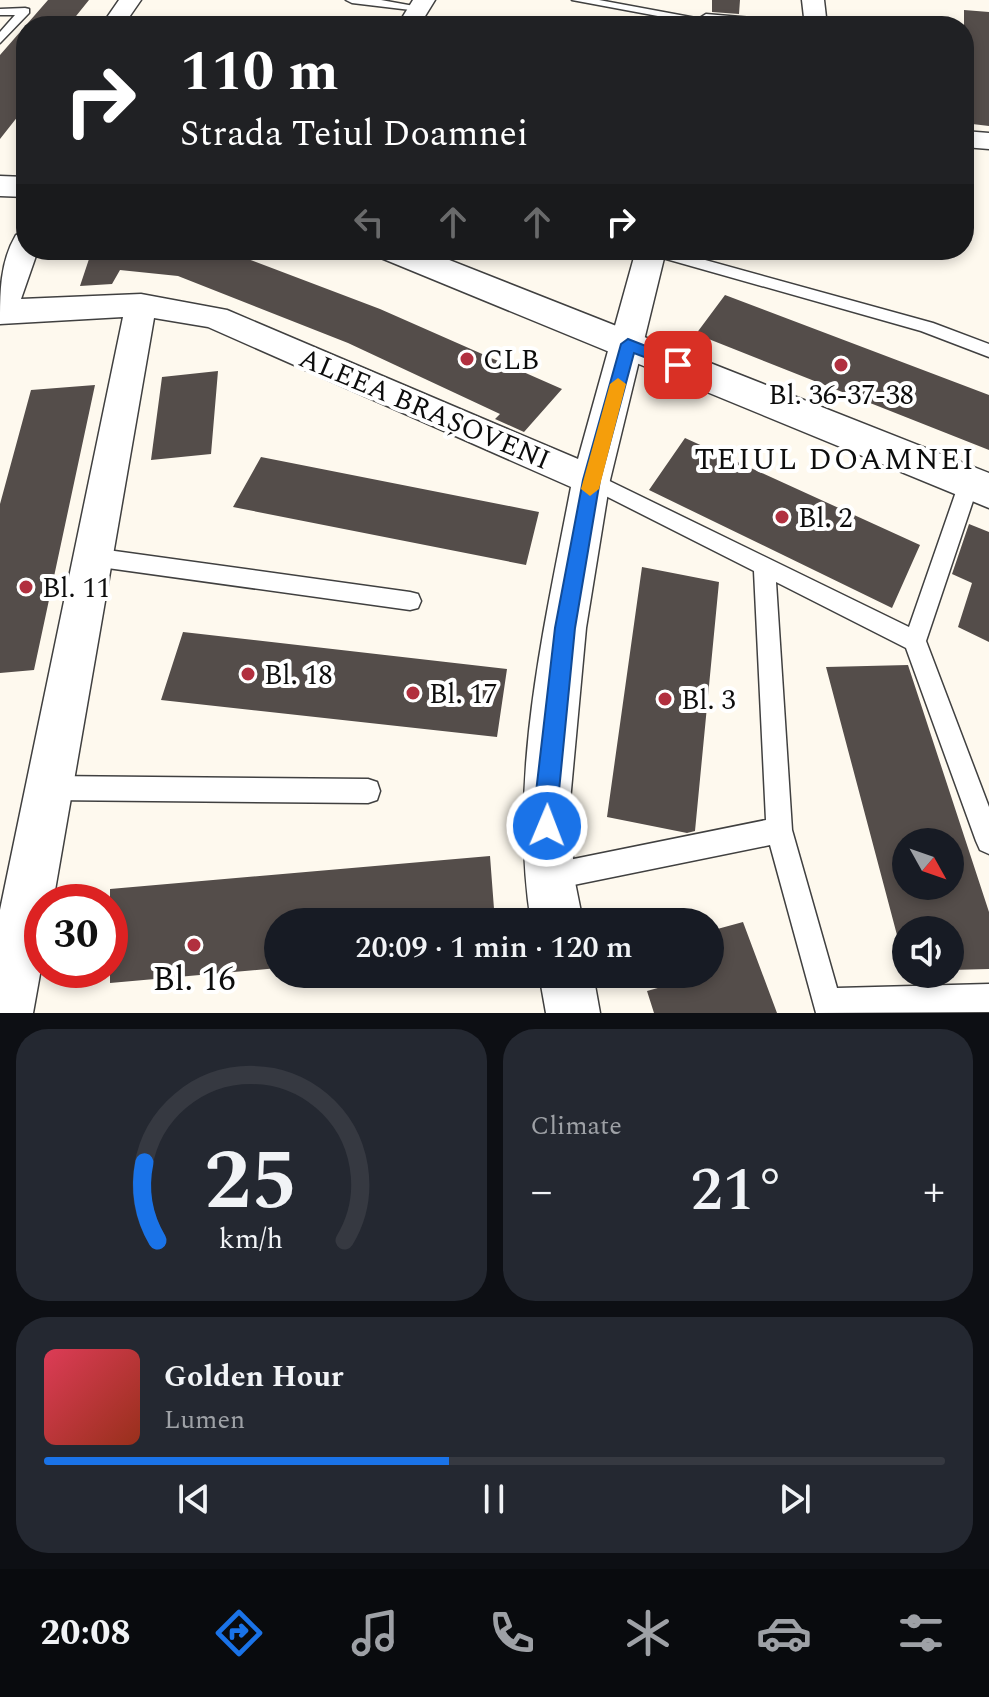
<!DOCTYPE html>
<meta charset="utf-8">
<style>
:root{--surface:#171b24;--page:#242831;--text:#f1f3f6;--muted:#9ea1a6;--line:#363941;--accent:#1a73e8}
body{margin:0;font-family:Spectral,serif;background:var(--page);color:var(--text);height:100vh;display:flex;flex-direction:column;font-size:30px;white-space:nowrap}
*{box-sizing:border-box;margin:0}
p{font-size:26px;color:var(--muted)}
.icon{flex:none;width:44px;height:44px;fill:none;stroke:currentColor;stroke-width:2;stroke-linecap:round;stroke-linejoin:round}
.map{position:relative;height:1013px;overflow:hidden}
.details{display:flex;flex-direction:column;gap:16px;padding:16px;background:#0d0f14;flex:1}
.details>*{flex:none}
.hud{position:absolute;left:16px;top:16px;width:958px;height:244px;border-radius:32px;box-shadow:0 4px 12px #0003;background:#202124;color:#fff;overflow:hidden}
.needle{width:52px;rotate:130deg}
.buttons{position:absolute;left:892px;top:828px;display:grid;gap:16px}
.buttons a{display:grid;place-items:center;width:72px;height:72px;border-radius:50%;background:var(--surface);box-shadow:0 4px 12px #0003;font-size:40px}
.speed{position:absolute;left:24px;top:884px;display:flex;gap:16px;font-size:40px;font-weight:700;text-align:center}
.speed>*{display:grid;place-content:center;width:104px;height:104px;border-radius:50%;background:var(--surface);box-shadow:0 4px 12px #0003;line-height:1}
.speed .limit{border:12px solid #d22;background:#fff;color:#111}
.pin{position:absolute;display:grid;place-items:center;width:68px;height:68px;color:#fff;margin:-34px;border-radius:16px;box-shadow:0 4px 12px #0006}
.me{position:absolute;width:88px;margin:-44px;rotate:1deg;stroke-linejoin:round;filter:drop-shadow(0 0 6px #0008)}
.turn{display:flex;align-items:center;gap:28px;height:168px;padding:0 32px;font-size:36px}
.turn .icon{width:104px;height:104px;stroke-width:2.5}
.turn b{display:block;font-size:56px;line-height:68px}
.lanes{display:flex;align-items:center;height:76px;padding:0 32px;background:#0003;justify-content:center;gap:40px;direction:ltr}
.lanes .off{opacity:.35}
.big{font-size:60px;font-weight:600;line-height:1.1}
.details .widget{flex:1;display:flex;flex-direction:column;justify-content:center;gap:12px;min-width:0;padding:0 28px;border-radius:32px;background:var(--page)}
.details .dial{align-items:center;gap:0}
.dial svg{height:208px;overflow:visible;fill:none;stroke:var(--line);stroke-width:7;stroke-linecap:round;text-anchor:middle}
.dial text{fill:var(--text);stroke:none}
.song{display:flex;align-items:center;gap:24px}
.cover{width:96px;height:96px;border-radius:12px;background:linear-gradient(135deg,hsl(350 70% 55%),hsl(10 70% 35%))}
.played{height:8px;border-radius:4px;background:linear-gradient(90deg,var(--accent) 45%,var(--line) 45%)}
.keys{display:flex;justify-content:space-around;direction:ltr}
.heat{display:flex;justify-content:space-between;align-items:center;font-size:44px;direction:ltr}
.details .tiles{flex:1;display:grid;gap:16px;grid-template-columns:1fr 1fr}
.widget:last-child{grid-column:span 2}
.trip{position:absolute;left:264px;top:908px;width:460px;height:80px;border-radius:40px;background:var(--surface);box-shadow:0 4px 12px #0003;font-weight:600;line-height:80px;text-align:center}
.menu{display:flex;height:128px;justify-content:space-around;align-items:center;background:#090b0e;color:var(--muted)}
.menu .icon{width:56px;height:56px}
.menu .selected{color:var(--accent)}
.menu b{font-size:36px;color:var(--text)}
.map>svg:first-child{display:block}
.building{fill:#544d4a;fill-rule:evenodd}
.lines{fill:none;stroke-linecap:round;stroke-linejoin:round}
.service-casing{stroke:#404040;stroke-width:3}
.minor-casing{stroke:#404040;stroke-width:3}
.tertiary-casing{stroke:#404040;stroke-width:3}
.service{fill:#fff;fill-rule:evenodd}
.minor{fill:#fff;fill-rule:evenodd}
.tertiary{fill:#fff;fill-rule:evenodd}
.route{fill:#1a73e8;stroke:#114b97;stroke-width:2}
.slow{fill:#f59e0b}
.poi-dot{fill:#b1303f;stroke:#fff;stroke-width:3}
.labels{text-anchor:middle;stroke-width:8;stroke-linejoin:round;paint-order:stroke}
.poi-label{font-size:28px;fill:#0d0d0d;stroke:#fff;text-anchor:start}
.street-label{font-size:28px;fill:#0d0d0d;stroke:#fff}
.neighbourhood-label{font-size:30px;letter-spacing:2px;fill:#0d0d0d;stroke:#fff}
.near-poi-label{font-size:34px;fill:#0d0d0d;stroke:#fff}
</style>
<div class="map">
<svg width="989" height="1013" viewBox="0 0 989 1013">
<rect width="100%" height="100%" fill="#fef9ee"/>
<path class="building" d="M48,0H89L68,26H26V106L0,139V55Z
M712,0H740L739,14L712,12Z
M964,10L989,12V126L964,123Z
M92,250H224L380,309L562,389L524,432L495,419L500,414L348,343L178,276L120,270L112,284L80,286Z
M725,295L989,395V450L696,334Z
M218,371L211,454L151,460L162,377Z
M95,385L34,670L0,673V504L31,390Z
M685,438L920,545L892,608L649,490Z
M261,457L539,512L526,565L233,507Z
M969,524L989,532V642L958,627L972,583L952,574Z
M642,567L719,582L695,831L687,833L607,817Z
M183,632L507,669L497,737L161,700Z
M908,665L989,912V969L950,970V930H906V969L826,667ZM906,842H950V886H906Z
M490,856L495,922H278V968L110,983V889Z
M743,922L777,1013H654L647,991L672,984L668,974H710V931Z"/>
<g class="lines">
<defs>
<path id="service" d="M346,0H381L425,8L419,11L352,3Z
M572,0H599L712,21L706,25Z
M25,8L29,9V13L0,43V32L15,15H0V9Z
M643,250H669L933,323L989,344V357L921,331L645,253Z
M591,472L909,627L959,483L962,478H976L979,483L926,641L989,807V854L980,850L976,841L906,648L776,582L792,830L837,988L989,984V1012L816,1013L770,845L549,890L540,886L536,877L540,868L549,864L766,820L754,571L584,485L581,480L584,475Z
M93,548L410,592L418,594L421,601L418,608L410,610L93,566L86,563L83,557L86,551Z
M49,776L368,779L377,782L380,791L377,800L368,803L49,800L40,797L37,788L40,779Z"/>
<path id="minor" d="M119,0H141L123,26H101Z
M413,0H435L419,26H397Z
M802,0H824L827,26H805Z
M706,14L764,19L775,26H698L695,21Z
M964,131L989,133V149L964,147Z
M26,232V250H38L21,299L141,294L227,310L578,459L636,250H666L610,480L586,628L570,801L574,877L583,922H531C508,778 544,629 571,487L208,327L154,318L53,902H42V963L33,1013H0V910L123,317L0,324C0,292 0,262 16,235Z
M539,974H593L600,1013H546Z"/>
<path id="tertiary" d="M0,176L26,177V197L0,196Z
M376,250H424L989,473V508L381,258Z"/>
</defs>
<use href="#service" class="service-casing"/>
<use href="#minor" class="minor-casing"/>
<use href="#tertiary" class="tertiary-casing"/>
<use href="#service" class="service"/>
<use href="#minor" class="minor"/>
<use href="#tertiary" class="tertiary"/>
</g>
<path class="route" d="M628,339L684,361L686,365L678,370L634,353L600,480L575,628L558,801L559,826L555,834L547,838L539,834L535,801L555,628L583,480L621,344Z"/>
<path class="slow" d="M618,378L626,384L599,489L590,496L581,489L610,384Z"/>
<g class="poi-dot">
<circle cx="467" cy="359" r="8"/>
<circle cx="841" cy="365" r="8"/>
<circle cx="782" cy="517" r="8"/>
<circle cx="26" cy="587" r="8"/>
<circle cx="248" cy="674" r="8"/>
<circle cx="413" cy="693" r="8"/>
<circle cx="665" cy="699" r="8"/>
<circle cx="194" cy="945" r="8"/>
</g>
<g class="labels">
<g class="poi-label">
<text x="483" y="369">CLB</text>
<text x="841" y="404" text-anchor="middle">Bl. 36-37-38</text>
<text x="798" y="527">Bl. 2</text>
<text x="42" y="597">Bl. 11</text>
<text x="264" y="684">Bl. 18</text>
<text x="429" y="703">Bl. 17</text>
<text x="681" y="709">Bl. 3</text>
</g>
<g class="street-label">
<text transform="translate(425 408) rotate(23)" y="10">ALEEA BRAȘOVENI</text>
</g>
<g class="neighbourhood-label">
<text x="835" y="469">TEIUL DOAMNEI</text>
</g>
<g class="near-poi-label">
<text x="194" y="990">Bl. 16</text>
</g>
</g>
</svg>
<div class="buttons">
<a><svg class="needle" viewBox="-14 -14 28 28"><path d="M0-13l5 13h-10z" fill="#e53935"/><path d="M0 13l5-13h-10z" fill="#9ea1a6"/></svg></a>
<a><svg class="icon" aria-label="sound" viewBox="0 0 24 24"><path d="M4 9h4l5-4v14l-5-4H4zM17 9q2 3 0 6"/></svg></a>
</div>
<div class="speed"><div class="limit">30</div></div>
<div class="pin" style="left:678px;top:365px;background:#d93025"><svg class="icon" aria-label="arrive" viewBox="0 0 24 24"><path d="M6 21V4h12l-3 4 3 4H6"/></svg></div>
<svg class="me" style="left:547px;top:826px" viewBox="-20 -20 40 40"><circle r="17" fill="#1a73e8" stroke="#fff" stroke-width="3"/><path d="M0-11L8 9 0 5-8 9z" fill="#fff"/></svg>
<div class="trip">20:09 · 1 min · 120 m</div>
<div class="hud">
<div class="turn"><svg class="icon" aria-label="right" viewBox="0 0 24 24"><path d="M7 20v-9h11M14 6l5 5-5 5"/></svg><div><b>110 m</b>Strada Teiul Doamnei</div></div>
<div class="lanes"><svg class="icon off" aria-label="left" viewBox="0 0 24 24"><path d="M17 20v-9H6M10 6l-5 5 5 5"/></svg><svg class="icon off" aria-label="ahead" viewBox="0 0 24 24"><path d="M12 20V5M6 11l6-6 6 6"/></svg><svg class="icon off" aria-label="ahead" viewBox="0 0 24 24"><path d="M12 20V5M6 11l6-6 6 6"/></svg><svg class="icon" aria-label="right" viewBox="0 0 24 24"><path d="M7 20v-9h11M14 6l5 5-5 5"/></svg></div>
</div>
</div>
<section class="details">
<div class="tiles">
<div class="widget dial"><svg viewBox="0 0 100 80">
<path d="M14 69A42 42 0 1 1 86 69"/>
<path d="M14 69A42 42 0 0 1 9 39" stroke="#1a73e8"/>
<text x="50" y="56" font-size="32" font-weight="700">25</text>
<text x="50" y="72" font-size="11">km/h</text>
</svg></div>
<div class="widget"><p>Climate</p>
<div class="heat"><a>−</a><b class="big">21°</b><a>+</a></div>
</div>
<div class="widget">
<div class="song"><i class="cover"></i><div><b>Golden Hour</b><p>Lumen</p></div></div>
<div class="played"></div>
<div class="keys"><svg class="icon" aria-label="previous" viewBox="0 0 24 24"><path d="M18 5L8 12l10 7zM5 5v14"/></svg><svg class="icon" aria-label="pause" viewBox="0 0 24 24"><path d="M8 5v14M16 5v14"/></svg><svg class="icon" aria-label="next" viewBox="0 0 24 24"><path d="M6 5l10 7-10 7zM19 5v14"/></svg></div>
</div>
</div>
</section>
<nav class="menu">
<b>20:08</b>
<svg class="icon selected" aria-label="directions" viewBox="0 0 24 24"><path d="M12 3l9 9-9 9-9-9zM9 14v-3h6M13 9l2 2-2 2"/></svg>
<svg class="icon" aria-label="music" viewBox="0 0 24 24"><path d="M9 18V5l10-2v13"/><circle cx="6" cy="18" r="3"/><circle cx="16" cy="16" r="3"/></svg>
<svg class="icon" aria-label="phone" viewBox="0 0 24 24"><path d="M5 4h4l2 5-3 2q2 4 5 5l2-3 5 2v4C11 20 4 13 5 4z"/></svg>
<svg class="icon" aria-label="climate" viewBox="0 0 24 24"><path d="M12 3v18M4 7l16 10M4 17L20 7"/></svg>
<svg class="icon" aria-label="car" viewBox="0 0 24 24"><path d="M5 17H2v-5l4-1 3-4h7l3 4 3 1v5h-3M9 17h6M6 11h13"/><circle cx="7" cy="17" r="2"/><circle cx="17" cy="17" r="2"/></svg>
<svg class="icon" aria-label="filters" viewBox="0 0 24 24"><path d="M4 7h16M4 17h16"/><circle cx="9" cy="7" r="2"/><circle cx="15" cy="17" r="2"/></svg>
</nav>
